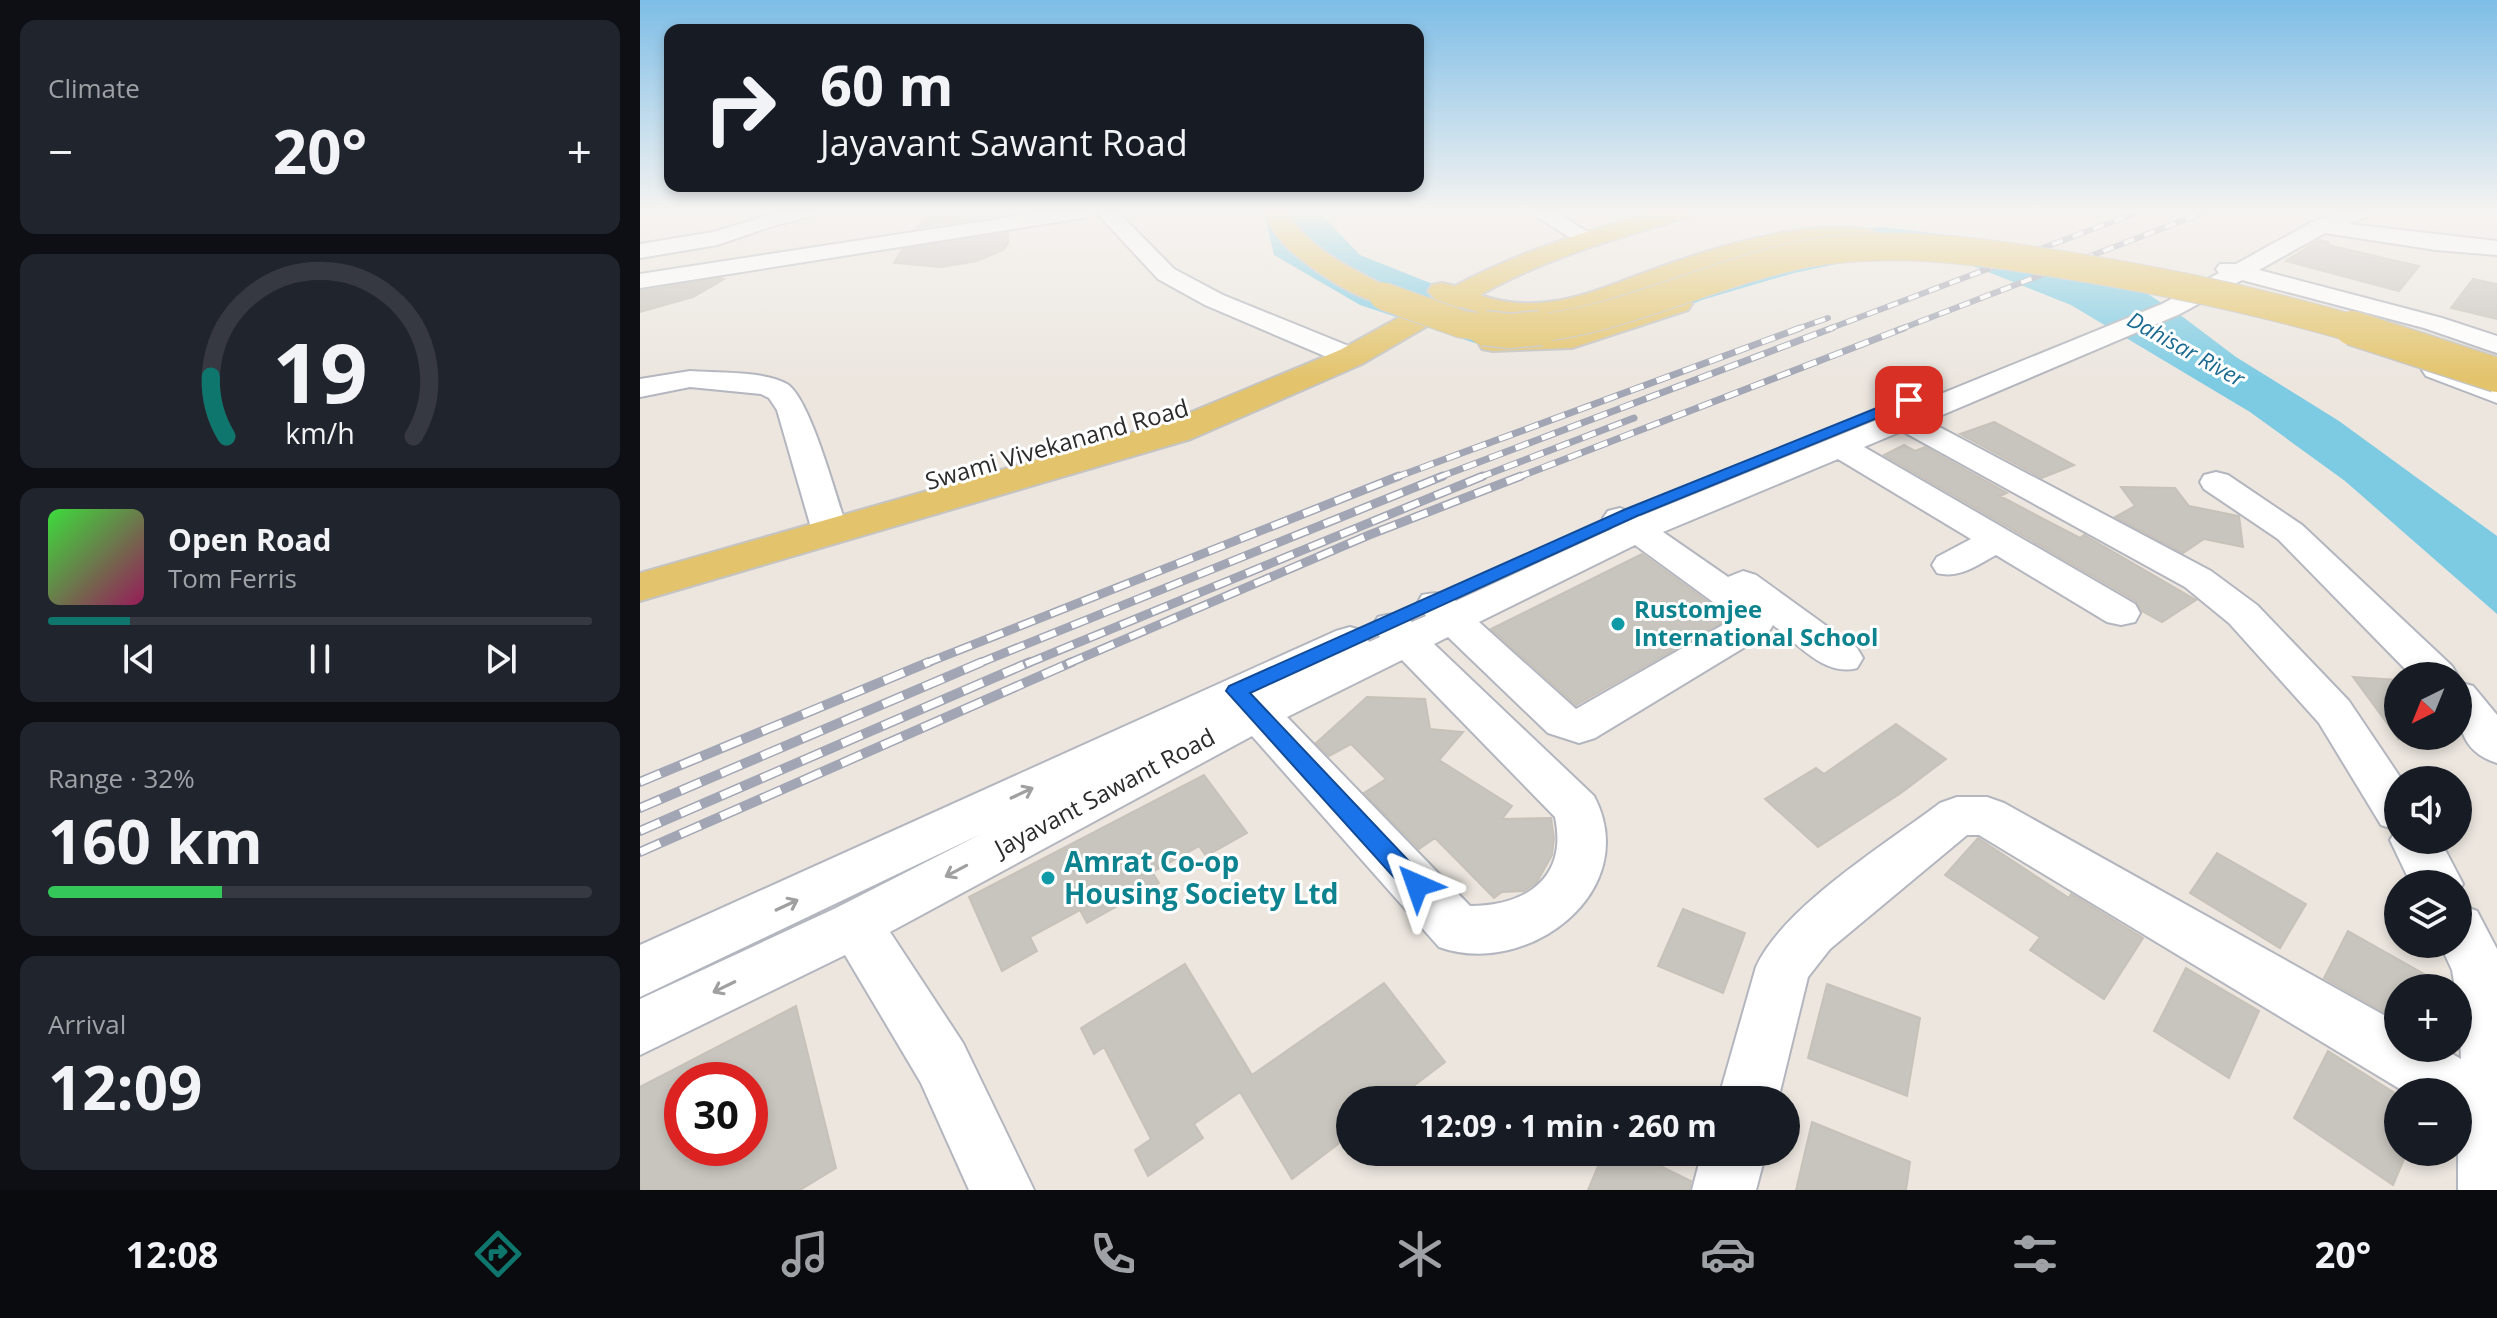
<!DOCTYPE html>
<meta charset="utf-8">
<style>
:root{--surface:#171b24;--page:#20242c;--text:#f1f3f6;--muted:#9ea1a6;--line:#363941;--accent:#0f766e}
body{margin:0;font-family:"Open Sans",sans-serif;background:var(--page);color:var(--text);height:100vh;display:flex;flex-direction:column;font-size:30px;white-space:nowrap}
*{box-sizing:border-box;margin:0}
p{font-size:26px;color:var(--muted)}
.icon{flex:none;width:44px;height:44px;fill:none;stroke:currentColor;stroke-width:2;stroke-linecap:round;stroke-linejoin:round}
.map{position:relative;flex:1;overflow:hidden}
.panel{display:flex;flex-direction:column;gap:20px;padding:20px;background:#0d0f14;width:640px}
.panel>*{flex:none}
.top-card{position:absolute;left:24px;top:24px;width:760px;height:168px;border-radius:16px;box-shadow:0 4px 12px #0003;background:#171b24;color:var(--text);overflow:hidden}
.needle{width:52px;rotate:223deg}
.controls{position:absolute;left:1744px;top:662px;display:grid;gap:16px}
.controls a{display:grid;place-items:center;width:88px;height:88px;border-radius:50%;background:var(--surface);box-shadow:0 4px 12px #0003;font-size:40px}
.speed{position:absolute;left:24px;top:1062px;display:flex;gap:16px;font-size:40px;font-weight:700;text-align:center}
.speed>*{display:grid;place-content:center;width:104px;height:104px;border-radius:50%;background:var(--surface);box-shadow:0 4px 12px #0003;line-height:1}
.speed .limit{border:12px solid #d22;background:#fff;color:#111}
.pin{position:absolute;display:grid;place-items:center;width:68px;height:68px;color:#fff;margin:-34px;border-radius:16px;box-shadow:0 4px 12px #0006}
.me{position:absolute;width:88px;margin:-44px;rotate:317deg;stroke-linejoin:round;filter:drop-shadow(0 0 6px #0008)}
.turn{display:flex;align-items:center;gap:28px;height:168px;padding:0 24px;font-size:36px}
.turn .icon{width:104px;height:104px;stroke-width:2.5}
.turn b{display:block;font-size:56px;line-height:68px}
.big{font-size:60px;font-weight:700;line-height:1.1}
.panel .tile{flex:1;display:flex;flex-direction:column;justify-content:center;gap:12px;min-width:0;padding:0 28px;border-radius:16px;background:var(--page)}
.panel .dial{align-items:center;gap:0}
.dial svg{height:208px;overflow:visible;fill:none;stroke:var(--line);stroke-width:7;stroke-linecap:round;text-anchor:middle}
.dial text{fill:var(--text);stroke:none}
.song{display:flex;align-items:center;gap:24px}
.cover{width:96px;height:96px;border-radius:12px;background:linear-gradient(135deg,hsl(120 70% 55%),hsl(330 70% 35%))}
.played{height:8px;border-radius:4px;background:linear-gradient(90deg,var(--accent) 15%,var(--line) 15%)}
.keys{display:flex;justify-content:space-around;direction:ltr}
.heat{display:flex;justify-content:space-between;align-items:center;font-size:44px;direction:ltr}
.charge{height:12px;border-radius:6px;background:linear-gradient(90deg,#34c759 32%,var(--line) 0)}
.trip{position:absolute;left:696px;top:1086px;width:464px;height:80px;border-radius:40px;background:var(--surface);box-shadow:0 4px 12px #0003;font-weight:700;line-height:80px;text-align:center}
.tabs{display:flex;height:128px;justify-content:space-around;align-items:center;background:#090b0e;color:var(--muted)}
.tabs .icon{width:56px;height:56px}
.tabs .active{color:var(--accent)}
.tabs b{font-size:36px;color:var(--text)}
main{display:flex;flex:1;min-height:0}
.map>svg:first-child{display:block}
.water{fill:#7dcbe3}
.building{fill:#c8c4be;stroke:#c7c2b9;stroke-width:2;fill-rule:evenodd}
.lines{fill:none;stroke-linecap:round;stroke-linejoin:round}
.minor-casing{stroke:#b3b6be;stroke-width:4}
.major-casing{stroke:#c4c4c4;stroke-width:4}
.minor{fill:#fff;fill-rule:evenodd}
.major{fill:#e3c46d;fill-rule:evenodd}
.rail-far3-casing{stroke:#a2a6b4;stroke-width:6}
.rail-far2-casing{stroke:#a2a6b4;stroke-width:7}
.rail-far1-casing{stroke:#a2a6b4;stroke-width:9}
.rail-casing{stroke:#a2a6b4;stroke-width:10}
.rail-far3{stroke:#fff;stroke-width:4;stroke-dasharray:11;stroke-linecap:butt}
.rail-far2{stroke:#fff;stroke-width:5;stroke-dasharray:14;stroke-linecap:butt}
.rail-far1{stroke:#fff;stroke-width:6;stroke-dasharray:17;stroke-linecap:butt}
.rail{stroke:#fff;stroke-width:7;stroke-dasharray:22;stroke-linecap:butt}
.major-bridge-far1-casing{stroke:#c4c4c4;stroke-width:29;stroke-linecap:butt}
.major-bridge-casing{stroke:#c4c4c4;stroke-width:37;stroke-linecap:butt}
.major-bridge-far1{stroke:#e3c46d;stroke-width:27}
.major-bridge{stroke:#e3c46d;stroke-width:34}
.oneway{stroke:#a0a0a0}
.route{fill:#1a73e8;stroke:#114b97;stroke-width:2}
.culture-dot{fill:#0f9aa8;stroke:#fff;stroke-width:3}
.labels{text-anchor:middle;stroke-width:6;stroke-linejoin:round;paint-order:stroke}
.far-water-label{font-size:22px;font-style:italic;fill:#1b6b91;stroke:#fff}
.street-label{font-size:24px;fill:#2c2c2c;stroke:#fff}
.culture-label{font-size:24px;font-weight:bold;fill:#0d838f;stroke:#fff;text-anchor:start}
.near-culture-label{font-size:28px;font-weight:bold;fill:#0d838f;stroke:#fff;text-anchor:start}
</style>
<main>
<section class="panel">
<div class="tile"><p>Climate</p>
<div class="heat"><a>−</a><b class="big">20°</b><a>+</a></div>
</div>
<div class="tile dial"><svg viewBox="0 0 100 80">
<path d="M14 69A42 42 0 1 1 86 69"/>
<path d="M14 69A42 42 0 0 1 8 46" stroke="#0f766e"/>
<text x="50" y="56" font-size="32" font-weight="700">19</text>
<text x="50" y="72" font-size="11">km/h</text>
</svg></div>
<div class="tile">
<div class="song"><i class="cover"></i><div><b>Open Road</b><p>Tom Ferris</p></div></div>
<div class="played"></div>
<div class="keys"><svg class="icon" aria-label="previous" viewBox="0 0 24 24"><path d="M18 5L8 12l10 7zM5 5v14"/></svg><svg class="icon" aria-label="pause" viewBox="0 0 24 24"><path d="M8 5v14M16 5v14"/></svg><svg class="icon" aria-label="next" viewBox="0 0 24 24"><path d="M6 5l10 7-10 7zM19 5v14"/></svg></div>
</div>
<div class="tile"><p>Range · 32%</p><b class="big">160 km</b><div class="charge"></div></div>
<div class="tile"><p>Arrival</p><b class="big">12:09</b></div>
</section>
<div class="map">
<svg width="1857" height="1190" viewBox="0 0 1857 1190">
<rect width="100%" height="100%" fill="#ece6df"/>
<path class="water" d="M624,212H679L720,255L785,281L870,310L942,299L1145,238L1241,227L1368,242L1485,279L1543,317L1596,357L1699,421L1857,536V614L1705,481L1610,412L1431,305L1323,262L1225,258L1154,273L1065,299L959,340L856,350L720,305L634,255Z"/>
<path class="building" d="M288,212H369V214L277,228Z
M368,233V244L363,250L337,261L301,267L254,263L263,249Z
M1679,240L1688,242V245L1779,266L1759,291L1646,261Z
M80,278L84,279L53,297L0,312V291Z
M1833,279L1857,284V319L1811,308Z
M1354,422L1434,465L1402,478L1320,434Z
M1264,445L1275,451L1285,447L1367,493L1360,496L1440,538L1444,535L1556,600L1522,622L1502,611L1496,601L1244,455Z
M1481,487L1535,488L1549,506L1599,516L1603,547L1564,539L1543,553L1475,517L1495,506Z
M1002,554L1090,618L936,705L851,629Z
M1713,677L1758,680V738Z
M727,697L785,699L790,729L823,732L799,760L872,806L862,819L911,818L914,838L912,855L897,882L884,891L862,892L854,898L795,838L779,849L724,793L746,779L711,744L689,756L676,743Z
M1256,724L1306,759L1261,793L1178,847L1125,799L1176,768L1184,774Z
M564,775L607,833L566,856L559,846L512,872L519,883L447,923L440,910L390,937L397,951L362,971L329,897Z
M1338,838L1429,898L1431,894L1503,938L1464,999L1390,950L1400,937L1305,875Z
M1577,853L1666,904L1640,948L1550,893Z
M1043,909L1105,933L1083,993L1018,966Z
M1708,931L1809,988H1758V1020L1684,978Z
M545,964L612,1075L744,983L805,1062L755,1100H710V1135L652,1179L600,1092L554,1124L563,1138L508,1176L495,1150L511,1139L464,1047L454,1054L441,1028Z
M1546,968L1619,1011L1589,1078L1514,1031Z
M1187,984L1280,1018L1267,1096L1168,1058Z
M156,1006L196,1168L160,1190H0V1087ZM42,1080H110V1148H42Z
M1688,1051L1758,1095V1152H1767L1753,1185L1654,1118Z
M1172,1122L1270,1162L1266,1190H1156Z
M964,1152H992L1051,1181L1049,1190H948Z"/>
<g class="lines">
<defs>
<path id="minor" d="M139,212H177L174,216L136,225L77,245L0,258V244L73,232Z
M404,212H453L443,218L0,288V274Z
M456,212H478L534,269L583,295L721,351L725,357L721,363H701L565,305L518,279Z
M890,212H915L959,239L948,246L940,244Z
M1702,212H1731L1728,216L1708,224L1857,241V255L1796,250L1685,233L1619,270L1802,318L1857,336V353L1784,328L1602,280L1540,314L1288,421L1571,571L1617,605L1709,701L1762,780H1758V840H1800L1823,884L1818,893V884H1771L1750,840L1756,830L1741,825L1679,723L1589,623L1545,587L1262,431L1224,447L1495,604L1500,613L1495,622L1481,625L1467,622L1356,555C1337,565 1320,579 1297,573L1292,565L1297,557L1331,539L1198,459L1023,532L1088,577L1103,571L1116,575L1217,648L1223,658L1217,668C1185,677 1158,644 1133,625L1128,633L955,738L939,743L908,733L808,637L794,644L954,796C1004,891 887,979 799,947L612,736L250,932L323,1043L394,1190H329L281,1083L205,955L0,1055V999L196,908L341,834L0,997V945L696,631L710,627L724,631L729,642L740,637L732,626L738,617C751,613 761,612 772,622L786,616L777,604L782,595C796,592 805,592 816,601L972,529L963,518L968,511L980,508L1001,516L1522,304L1579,273L1576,269L1580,264H1596L1674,221ZM995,545L1095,618L936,709L839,622ZM762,660L915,817C928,877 887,906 830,906L647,717Z
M1796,362L1857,384V403L1786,376L1782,370L1786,364Z
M50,371C77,373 125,371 147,384C171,399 197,501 208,531L202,538L190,542L178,538L172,531L137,410L129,398L121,394L50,387L0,397V379Z
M1576,472L1588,475L1662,525L1812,666L1818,676H1772L1638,539L1564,489L1560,482L1564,475Z
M1818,682L1833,686L1857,715V763C1816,750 1818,718 1818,682Z
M1317,797H1347L1364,803L1758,1023V1048H1802L1821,1059L1818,988H1815L1812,970L1800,944H1818V904L1837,911L1857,949V1190H1818V1092H1765L1339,835H1327L1190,949L1168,977L1138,1100H1078L1116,967C1143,907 1246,844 1300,803Z
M1062,1152H1126L1116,1190H1052Z"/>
<path id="major" d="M623,212H647C669,251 715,270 753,290L757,296L753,302C726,309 663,264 644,244C635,234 629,223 623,212Z
M1015,212H1052L1048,217C978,238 905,258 840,295C903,317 954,291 1012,270C1072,248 1173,216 1235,232L1239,237L1235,242L1174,245L1102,258L963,308L919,320L874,322L820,307L722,364L551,439L0,601V573L525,423L700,350L794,298L788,291L792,285L802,283L815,286C878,252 946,231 1015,212Z
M1038,295L1048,298L1052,304L1048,310L932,348L853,351L842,349L838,342L842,335L853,333L929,330Z"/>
</defs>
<use href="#minor" class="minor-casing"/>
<use href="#major" class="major-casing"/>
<use href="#minor" class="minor"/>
<use href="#major" class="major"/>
<defs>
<path id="rail-far3" d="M1154,330L1188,318
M1186,330L1498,212
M1258,330L1565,212"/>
<path id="rail-far2" d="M754,478L1160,328
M797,478L1192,328
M838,478L994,418
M876,478L1264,328"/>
<path id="rail-far1" d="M284,664L759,476
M337,664L803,476
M386,664L843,476
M427,664L729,535L881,476"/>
<path id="rail" d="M0,782L289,662
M0,808L342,662
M0,831L390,662
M0,852L432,662"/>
</defs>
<use href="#rail-far3" class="rail-far3-casing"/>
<use href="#rail-far2" class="rail-far2-casing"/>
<use href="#rail-far1" class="rail-far1-casing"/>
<use href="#rail" class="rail-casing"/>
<use href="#rail-far3" class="rail-far3"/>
<use href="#rail-far2" class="rail-far2"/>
<use href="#rail-far1" class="rail-far1"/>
<use href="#rail" class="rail"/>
<defs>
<path id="major-bridge-far1" d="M743,296L821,324L860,330
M879,330C975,325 1070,273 1165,254C1250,239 1334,250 1418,264C1520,280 1620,301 1719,330"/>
<path id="major-bridge" d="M844,328L870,331L901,328
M1712,328L1857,375"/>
</defs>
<use href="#major-bridge-far1" class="major-bridge-far1-casing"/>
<use href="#major-bridge" class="major-bridge-casing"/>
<use href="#major-bridge-far1" class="major-bridge-far1"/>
<use href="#major-bridge" class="major-bridge"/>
</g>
<defs><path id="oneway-shaft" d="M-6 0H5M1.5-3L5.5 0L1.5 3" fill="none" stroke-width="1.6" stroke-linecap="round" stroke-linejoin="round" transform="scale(2)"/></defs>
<g class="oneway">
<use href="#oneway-shaft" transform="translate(382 793) rotate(-25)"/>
<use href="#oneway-shaft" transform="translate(316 871) rotate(152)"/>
<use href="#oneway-shaft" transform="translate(147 905) rotate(-25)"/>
<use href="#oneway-shaft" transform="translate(84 987) rotate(154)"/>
</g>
<linearGradient id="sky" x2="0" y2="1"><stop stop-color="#7dbde6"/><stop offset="0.56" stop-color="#f6f4f1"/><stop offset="1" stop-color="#f6f4f1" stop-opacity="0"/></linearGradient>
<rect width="1857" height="378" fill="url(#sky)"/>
<path class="route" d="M1269,395L1276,400L1274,403L997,516L610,693L785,878L789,885L785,893L777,896L768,893L586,691L589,686L986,509Z"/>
<g class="culture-dot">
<circle cx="978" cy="624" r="8"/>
<circle cx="408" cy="878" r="8"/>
</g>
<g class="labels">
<g class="far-water-label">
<text transform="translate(1546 349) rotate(29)" y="8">Dahisar River</text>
</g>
<g class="street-label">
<text transform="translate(417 445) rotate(-16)" y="8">Swami Vivekanand Road</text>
<text transform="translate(465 793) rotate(-28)" y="8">Jayavant Sawant Road</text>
</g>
<g class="culture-label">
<text x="994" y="618">Rustomjee<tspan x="994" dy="28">International School</tspan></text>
</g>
<g class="near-culture-label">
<text x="424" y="872">Amrat Co-op<tspan x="424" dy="32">Housing Society Ltd</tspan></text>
</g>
</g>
</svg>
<div class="controls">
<a><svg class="needle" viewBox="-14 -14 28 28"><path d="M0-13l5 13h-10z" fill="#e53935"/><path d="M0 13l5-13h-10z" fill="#9ea1a6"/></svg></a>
<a><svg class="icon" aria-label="sound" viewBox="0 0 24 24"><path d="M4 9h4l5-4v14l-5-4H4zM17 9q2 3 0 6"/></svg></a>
<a><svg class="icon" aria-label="layers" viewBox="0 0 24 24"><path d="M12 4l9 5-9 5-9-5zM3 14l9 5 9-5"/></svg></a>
<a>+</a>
<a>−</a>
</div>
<div class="speed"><div class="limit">30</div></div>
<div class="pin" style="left:1269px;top:400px;background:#d93025"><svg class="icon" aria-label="arrive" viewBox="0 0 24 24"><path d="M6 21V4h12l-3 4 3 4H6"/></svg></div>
<svg class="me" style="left:777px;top:885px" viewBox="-20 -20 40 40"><path d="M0-17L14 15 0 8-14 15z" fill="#1a73e8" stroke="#fff" stroke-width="4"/></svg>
<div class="trip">12:09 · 1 min · 260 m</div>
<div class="top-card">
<div class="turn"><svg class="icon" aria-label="right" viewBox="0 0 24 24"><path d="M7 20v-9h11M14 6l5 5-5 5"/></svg><div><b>60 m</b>Jayavant Sawant Road</div></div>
</div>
</div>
</main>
<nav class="tabs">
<b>12:08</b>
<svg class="icon active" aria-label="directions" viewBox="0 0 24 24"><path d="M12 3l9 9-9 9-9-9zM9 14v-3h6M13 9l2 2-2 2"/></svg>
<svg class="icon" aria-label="music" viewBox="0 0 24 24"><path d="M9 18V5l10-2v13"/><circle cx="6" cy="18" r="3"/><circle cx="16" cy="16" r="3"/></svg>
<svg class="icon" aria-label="phone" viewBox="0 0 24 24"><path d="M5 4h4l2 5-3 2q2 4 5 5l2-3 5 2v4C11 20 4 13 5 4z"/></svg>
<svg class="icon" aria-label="climate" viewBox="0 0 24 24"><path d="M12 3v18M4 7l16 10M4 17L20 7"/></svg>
<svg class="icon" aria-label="car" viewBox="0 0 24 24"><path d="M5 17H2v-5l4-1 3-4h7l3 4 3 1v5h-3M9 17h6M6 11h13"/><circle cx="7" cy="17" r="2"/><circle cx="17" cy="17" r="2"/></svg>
<svg class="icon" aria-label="filters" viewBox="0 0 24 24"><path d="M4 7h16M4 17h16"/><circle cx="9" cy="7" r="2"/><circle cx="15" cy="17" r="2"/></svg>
<b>20°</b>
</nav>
